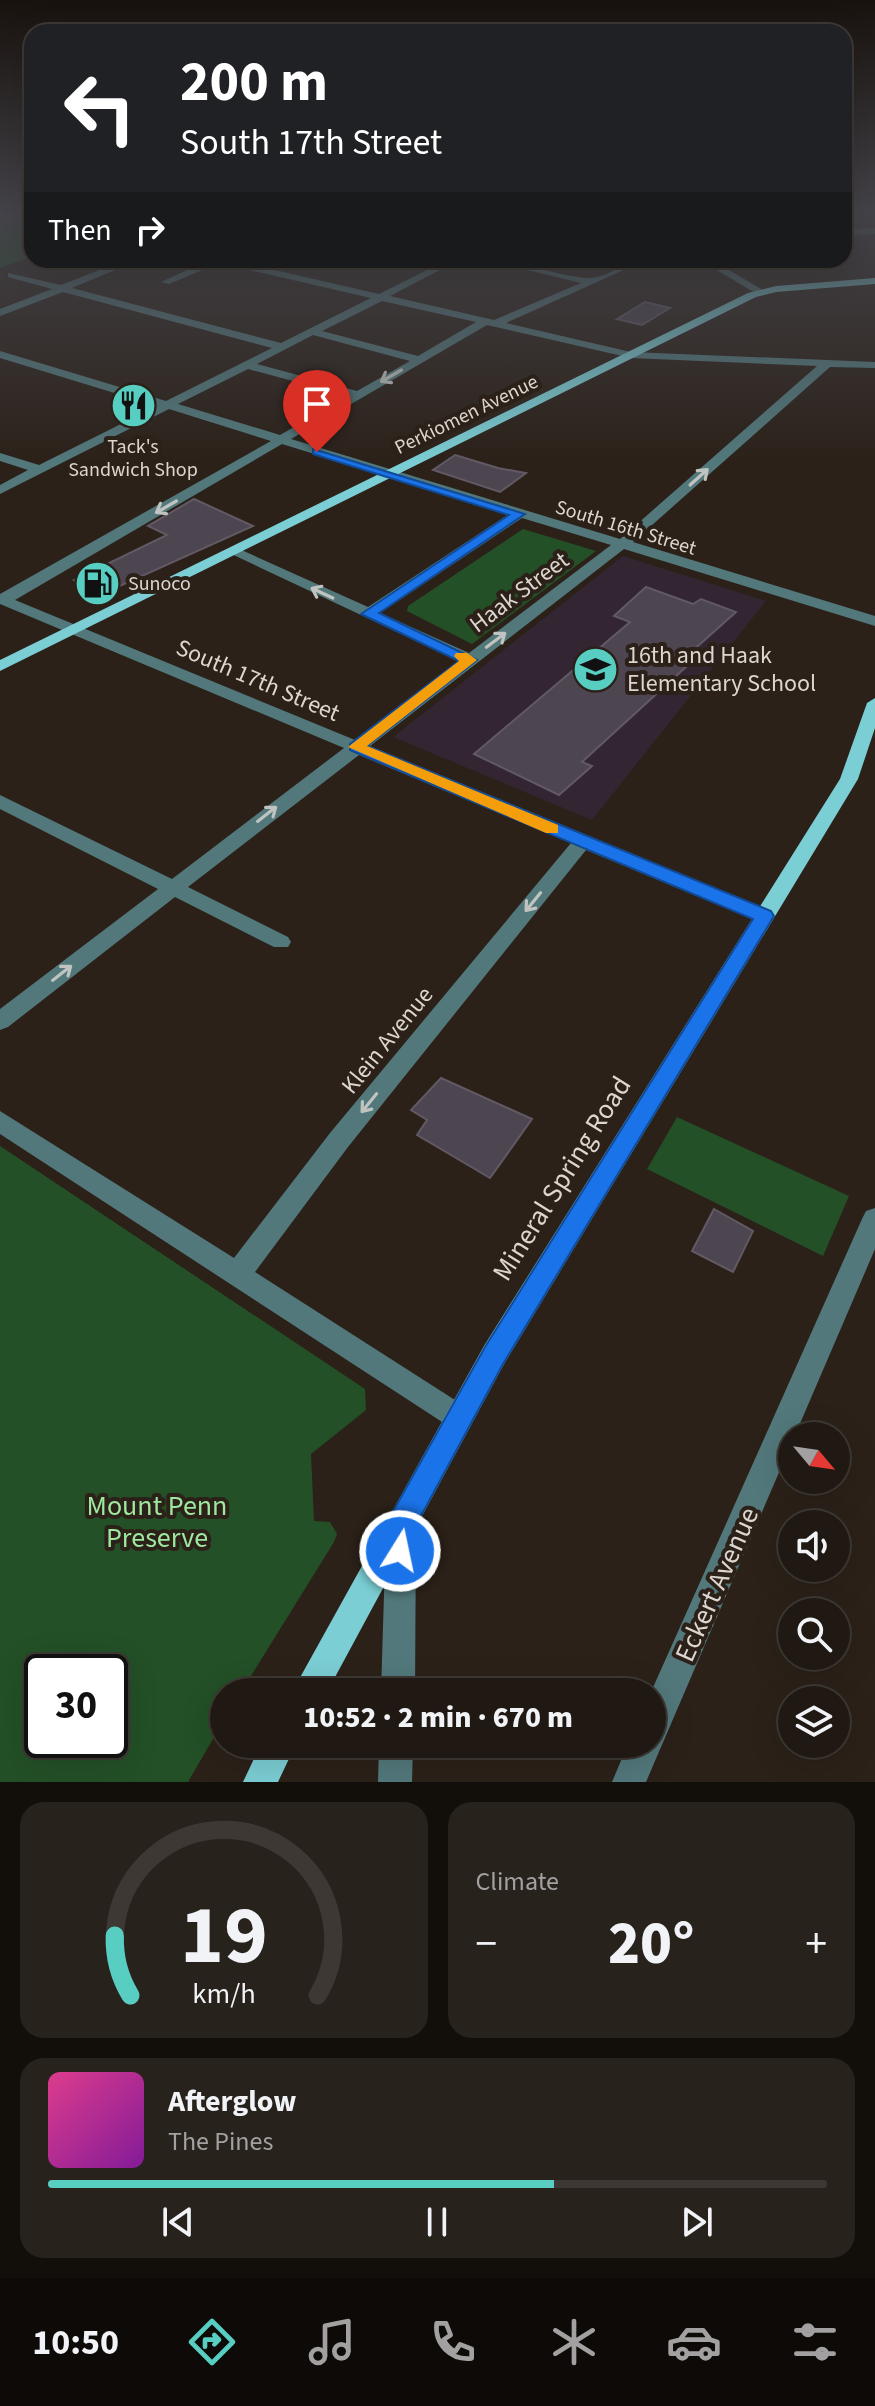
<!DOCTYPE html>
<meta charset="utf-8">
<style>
:root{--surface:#201913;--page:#28221c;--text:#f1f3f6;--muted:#a2a0a0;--line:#3d3833;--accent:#57cec1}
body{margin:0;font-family:"Source Sans 3",sans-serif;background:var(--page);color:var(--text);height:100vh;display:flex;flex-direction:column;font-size:30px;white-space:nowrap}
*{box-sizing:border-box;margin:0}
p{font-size:26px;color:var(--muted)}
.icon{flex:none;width:44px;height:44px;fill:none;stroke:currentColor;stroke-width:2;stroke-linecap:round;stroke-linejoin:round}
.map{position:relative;height:1782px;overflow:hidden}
.details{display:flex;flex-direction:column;gap:20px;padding:20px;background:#120e0a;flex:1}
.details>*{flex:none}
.banner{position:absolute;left:24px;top:24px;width:828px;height:244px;border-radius:24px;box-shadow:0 8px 32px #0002,0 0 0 2px var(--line);background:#202124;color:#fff;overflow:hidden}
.needle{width:52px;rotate:119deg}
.controls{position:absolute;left:778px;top:1422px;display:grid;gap:16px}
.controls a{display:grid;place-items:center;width:72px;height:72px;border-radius:50%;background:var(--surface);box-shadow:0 8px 32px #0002,0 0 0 2px var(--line);font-size:40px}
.speed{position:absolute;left:24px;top:1654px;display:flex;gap:16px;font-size:40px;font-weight:700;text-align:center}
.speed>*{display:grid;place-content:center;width:104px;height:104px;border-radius:50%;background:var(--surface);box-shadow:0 8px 32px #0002,0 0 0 2px var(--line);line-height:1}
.speed .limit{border:4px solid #111;border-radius:12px;background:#fff;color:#111}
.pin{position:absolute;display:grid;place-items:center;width:68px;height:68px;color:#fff;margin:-82px -34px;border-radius:50% 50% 50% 0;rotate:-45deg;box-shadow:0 0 8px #0007}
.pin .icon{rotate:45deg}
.me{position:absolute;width:88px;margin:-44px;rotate:10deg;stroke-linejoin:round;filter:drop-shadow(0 0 6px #0008)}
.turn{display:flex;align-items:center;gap:28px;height:168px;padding:0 24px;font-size:36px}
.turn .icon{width:104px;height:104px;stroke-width:2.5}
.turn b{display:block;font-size:56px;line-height:68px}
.then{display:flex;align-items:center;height:76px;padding:0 24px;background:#0003;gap:16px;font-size:30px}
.big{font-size:60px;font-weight:800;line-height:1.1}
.details .widget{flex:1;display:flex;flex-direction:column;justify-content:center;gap:12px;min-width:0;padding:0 28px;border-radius:24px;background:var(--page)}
.details .dial{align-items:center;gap:0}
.dial svg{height:208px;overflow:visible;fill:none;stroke:var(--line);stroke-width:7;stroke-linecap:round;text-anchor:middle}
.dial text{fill:var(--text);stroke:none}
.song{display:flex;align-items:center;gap:24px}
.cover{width:96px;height:96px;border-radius:12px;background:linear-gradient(135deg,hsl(330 70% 55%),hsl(290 70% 35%))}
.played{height:8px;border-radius:4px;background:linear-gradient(90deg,var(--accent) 65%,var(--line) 65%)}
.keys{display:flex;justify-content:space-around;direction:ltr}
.heat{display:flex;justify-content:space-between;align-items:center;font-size:44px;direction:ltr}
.details .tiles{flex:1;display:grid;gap:20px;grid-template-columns:1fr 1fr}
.widget:last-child{grid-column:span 2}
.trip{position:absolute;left:210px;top:1678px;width:456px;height:80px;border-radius:40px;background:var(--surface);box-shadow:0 8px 32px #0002,0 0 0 2px var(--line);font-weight:800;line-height:80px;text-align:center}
.dock{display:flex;height:128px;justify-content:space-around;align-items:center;background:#0d0a08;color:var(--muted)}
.dock .icon{width:56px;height:56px}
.dock .selected{color:var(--accent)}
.dock b{font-size:36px;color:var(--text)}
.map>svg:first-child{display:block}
.education{fill:#332532}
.green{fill:#235026;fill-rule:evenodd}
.forest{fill:#215625}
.building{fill:#4d4550;stroke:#615964;stroke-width:2}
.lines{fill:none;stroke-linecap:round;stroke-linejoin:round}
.minor{fill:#52787b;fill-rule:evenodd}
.major{fill:#7bced4;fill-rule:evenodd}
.oneway{stroke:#c0c3bf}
.route{fill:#1a73e8;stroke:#114b97;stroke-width:2}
.slow{fill:#f59e0b}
.labels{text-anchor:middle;stroke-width:8;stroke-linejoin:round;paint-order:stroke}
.far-street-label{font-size:20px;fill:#dcd6d0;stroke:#2b2119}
.far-poi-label{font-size:20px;fill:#dcd6d0;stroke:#2b2119}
.street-label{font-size:24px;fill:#dcd6d0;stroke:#2b2119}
.poi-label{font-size:24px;fill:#dcd6d0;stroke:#2b2119;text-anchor:start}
.near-street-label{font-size:28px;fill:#dcd6d0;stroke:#2b2119}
.near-park-label{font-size:28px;fill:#9de89e;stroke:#2b2119}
</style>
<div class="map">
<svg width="875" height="1782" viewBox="0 0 875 1782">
<rect width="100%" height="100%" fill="#2b2119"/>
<path class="education" d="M623,556L766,601L592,820L393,737Z"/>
<path class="green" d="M523,529L596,551L472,644L407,611L408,606Z
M677,1117L849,1196L823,1256L647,1169Z
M0,1146L365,1389L366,1410L311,1454L314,1521L330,1522L337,1534L334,1542L241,1692H224V1720L188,1782H0ZM110,1672V1740H42V1672Z"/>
<path class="forest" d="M0,214H32V256L0,268Z"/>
<path class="building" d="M645,302L670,308L642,325L617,319Z
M455,455L498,468L526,473L500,492L433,470Z
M194,499L253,526L100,595L74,580L167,535L148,526Z
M646,587L693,604L701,599L736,612L680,662L688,665L582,762L592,766L559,795L474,754L630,622L614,616Z
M441,1078L532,1119L490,1178L417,1135L427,1120L411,1110Z
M714,1209L753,1231L733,1272L692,1251Z"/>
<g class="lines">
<path class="minor" d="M875,228V234L844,235V229Z
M125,260H139L72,288L281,343L371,298L219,263L169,284L161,282L209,260H231L379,294L447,260H459L390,296L494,320L581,283L487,260C521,260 553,275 586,278C606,280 625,260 646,260L506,323L631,352L875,362V368L830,367L633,542L875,616V626L624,549L370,746L771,911L774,916L771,921H757L586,850L348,1147L255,1272L469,1409L473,1419L469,1429L459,1433L0,1134V1111L234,1258L330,1133L571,843L359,755L188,887L288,937L291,942L288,947H274L175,897L8,1027L0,1030V1009L158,889L0,809V795L172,879L344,748L0,604V594L271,441L169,409L0,494V485L28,470L0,461V453L39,465L157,406L0,358V351L166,401L272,348L63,292L0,316V309L52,289L8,277V273L61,285ZM382,301L476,322L418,356L322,331ZM487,325L631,358L817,366L620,539L291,439ZM313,335L410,361L357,391L257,364ZM248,369L348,396L280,435L178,404ZM282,444L509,514L368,607L237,548L225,551L459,661L355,740L15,600ZM522,518L611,545L469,653L380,613Z
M700,260H712L766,292L757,294Z
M875,1208V1249L646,1782H612L628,1744H652L651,1692L862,1219L866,1211Z
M401,1514L412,1518L416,1529L415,1692H381L386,1529L390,1518Z
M379,1744H413L412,1782H378Z"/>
<path class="major" d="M875,278V284L776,292L756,297L0,671V660L748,293L776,286Z
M875,698V728L858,779L504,1364L327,1692H292L484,1346L840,779L867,703Z
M261,1744H296L278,1782H243Z"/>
</g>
<defs><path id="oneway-shaft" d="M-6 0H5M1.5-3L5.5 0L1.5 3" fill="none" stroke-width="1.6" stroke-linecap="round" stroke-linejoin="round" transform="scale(2)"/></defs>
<g class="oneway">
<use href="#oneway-shaft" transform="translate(391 376) rotate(150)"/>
<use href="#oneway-shaft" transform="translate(699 477) rotate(-42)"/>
<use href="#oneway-shaft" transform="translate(166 507) rotate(150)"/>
<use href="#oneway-shaft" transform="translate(322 593) rotate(-155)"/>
<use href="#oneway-shaft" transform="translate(496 640) rotate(-37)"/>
<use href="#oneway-shaft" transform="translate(267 814) rotate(-38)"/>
<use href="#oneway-shaft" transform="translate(533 902) rotate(129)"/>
<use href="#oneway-shaft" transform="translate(62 973) rotate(-38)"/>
<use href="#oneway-shaft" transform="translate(369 1103) rotate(129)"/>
</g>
<linearGradient id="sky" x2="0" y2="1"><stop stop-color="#18120e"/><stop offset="0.46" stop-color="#444349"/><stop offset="1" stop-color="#444349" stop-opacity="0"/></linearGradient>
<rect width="875" height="463" fill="url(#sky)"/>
<path class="route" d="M313,449L525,514L379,613L477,660L367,746L771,911L774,916L503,1364L415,1527L414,1551L410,1561L400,1565L390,1561L386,1551L391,1515L485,1347L753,919L350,750V744L459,661L361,614L509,515L313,454Z"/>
<path class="slow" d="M456,653H467L477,660L367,746L558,825V833H546L348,747L459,661L454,656Z"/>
<defs>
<symbol id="restaurant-disc" viewBox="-11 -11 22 22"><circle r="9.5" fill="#57cec1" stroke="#2b2119"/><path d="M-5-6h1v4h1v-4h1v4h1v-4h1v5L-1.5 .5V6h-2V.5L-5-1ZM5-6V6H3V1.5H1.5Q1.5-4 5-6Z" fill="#111"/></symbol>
<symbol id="fuel-disc" viewBox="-11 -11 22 22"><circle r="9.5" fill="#57cec1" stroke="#2b2119"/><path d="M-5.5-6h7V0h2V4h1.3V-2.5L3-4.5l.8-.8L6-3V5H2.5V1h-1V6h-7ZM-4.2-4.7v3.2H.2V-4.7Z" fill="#111"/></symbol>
<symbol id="school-disc" viewBox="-11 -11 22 22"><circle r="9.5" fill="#57cec1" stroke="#2b2119"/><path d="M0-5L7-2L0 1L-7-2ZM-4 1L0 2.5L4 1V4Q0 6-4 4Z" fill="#111"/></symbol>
</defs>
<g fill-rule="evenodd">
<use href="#restaurant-disc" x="108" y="380" width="51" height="51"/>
<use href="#fuel-disc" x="72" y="558" width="51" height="51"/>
<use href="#school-disc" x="570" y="644" width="51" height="51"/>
</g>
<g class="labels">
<g class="far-street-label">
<text transform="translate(466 414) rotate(-26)" y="7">Perkiomen Avenue</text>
<text transform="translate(626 527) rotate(17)" y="7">South 16th Street</text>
</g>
<g class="far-poi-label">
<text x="133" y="453">Tack's<tspan x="133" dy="23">Sandwich Shop</tspan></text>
<text x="128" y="590" text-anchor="start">Sunoco</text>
</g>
<g class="street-label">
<text transform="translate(519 592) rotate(-37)" y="8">Haak Street</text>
<text transform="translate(258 680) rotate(23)" y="8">South 17th Street</text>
<text transform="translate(387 1040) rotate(-51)" y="8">Klein Avenue</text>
</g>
<g class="poi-label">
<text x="627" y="663">16th and Haak<tspan x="627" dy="28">Elementary School</tspan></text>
</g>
<g class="near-street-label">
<text transform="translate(561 1178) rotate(-58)" y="10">Mineral Spring Road</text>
<text transform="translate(716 1584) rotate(-66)" y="10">Eckert Avenue</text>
</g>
<g class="near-park-label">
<text x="157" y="1515">Mount Penn<tspan x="157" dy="32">Preserve</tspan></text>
</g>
</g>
</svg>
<div class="controls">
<a><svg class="needle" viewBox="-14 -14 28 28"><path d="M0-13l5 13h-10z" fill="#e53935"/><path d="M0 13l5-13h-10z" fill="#a2a0a0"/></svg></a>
<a><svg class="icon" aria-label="sound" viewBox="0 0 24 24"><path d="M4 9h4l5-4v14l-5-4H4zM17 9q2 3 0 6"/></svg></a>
<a><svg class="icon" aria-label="search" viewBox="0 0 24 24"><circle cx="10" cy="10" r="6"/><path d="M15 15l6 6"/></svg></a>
<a><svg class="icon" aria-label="layers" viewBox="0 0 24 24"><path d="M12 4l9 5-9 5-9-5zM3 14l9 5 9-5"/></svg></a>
</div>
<div class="speed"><div class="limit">30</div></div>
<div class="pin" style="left:317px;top:452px;background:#d93025"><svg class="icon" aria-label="arrive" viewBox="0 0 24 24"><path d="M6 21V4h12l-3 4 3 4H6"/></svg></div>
<svg class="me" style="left:400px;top:1551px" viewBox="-20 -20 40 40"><circle r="17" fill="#1a73e8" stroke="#fff" stroke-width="3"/><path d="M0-11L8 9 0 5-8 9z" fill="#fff"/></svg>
<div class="trip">10:52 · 2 min · 670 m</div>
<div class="banner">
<div class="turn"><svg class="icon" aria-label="left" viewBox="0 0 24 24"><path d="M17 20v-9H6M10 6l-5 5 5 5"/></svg><div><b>200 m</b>South 17th Street</div></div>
<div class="then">Then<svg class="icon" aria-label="right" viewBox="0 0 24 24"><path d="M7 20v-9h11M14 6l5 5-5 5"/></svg></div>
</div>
</div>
<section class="details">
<div class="tiles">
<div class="widget dial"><svg viewBox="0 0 100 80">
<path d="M14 69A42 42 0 1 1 86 69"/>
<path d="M14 69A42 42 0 0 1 8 46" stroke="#57cec1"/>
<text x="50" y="56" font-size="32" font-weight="700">19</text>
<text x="50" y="72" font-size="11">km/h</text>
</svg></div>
<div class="widget"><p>Climate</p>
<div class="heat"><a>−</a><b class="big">20°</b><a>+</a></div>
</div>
<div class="widget">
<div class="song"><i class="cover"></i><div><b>Afterglow</b><p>The Pines</p></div></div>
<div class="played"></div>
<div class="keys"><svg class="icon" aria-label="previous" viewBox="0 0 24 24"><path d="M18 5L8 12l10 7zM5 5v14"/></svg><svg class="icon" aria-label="pause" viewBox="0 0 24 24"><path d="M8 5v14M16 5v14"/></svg><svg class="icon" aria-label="next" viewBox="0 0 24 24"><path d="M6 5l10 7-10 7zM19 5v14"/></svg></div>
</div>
</div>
</section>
<nav class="dock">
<b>10:50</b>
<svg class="icon selected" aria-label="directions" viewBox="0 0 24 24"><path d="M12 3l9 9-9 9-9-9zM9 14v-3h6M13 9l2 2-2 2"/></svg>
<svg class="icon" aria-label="music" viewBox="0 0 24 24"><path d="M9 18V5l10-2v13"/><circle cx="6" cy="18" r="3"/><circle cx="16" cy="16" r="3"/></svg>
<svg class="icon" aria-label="phone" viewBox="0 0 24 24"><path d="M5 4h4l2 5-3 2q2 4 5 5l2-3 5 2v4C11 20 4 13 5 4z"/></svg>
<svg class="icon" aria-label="climate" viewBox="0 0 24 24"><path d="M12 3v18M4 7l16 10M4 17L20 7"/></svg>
<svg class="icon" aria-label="car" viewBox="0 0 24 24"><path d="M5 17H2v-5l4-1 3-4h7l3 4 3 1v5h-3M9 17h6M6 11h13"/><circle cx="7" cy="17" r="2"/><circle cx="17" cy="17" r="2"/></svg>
<svg class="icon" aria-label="filters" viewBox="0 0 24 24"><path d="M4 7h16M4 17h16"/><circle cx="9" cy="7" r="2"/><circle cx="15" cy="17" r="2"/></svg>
</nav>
